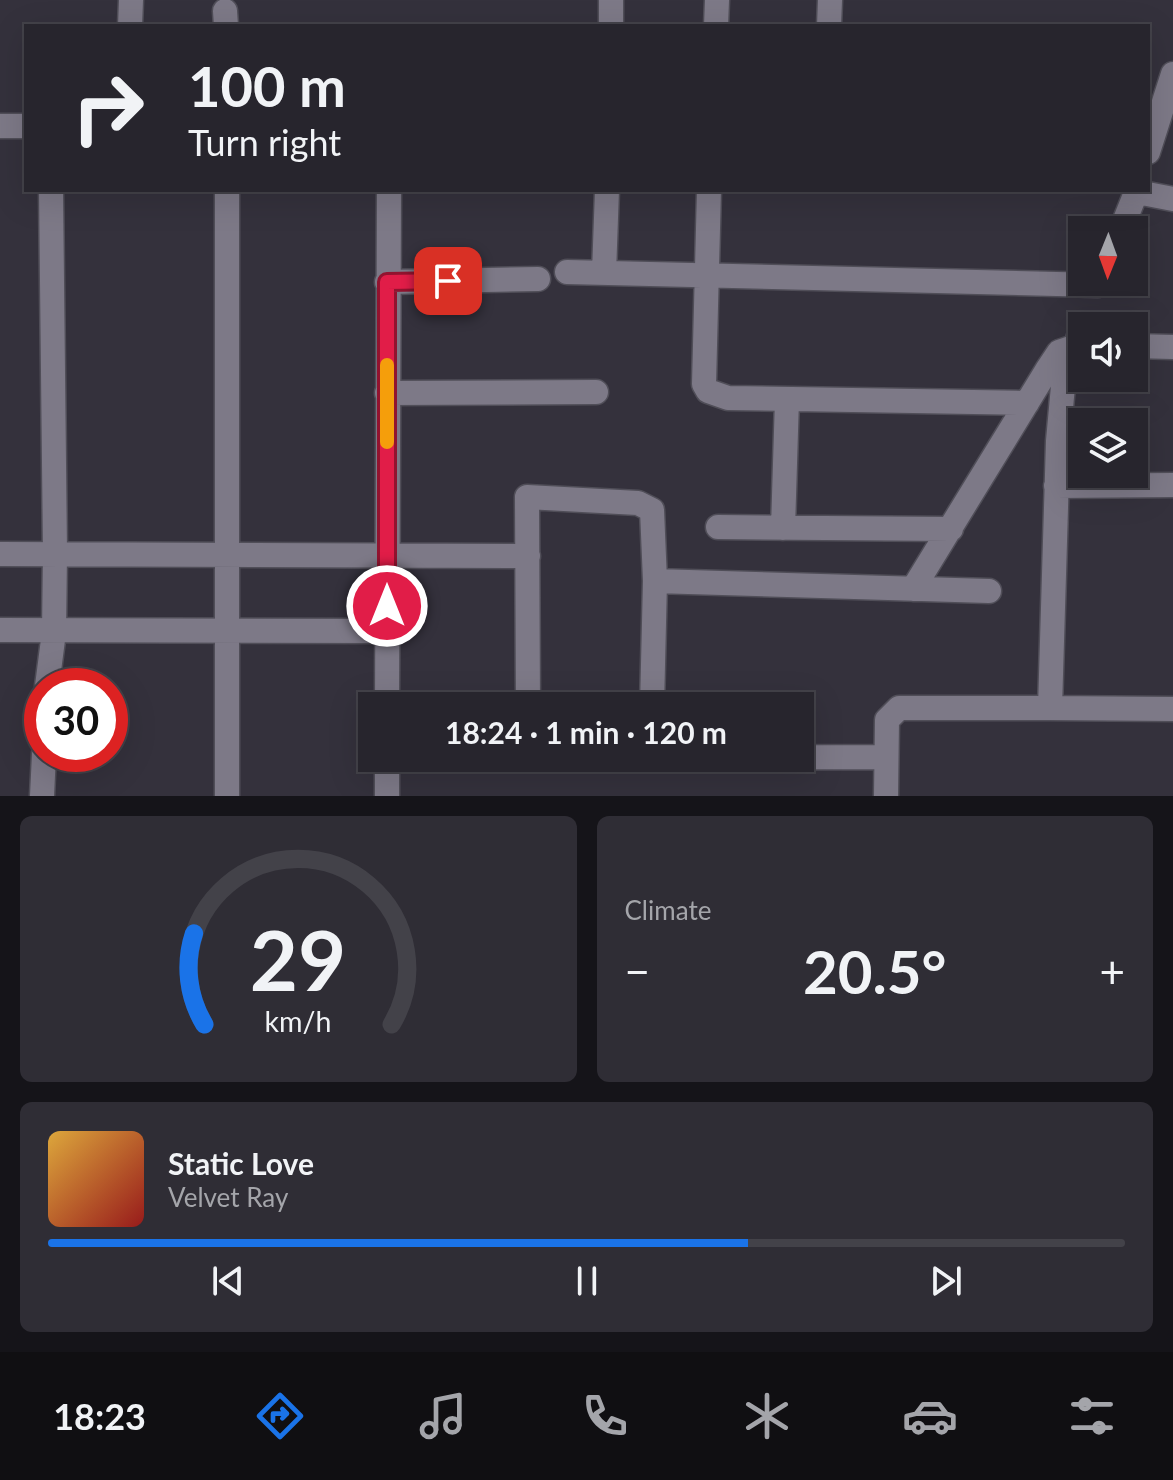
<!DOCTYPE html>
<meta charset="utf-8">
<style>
:root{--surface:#27252d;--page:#2f2d35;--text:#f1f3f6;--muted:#a4a5aa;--line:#434249;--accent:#1a73e8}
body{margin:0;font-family:Lato,sans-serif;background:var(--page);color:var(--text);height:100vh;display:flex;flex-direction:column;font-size:30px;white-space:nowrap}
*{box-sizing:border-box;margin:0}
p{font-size:26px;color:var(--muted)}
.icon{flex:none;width:44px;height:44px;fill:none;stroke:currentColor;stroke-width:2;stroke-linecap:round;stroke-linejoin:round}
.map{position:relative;height:796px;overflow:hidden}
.side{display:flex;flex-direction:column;gap:20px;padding:20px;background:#151419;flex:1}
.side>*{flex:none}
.top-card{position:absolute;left:24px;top:24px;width:1126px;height:168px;border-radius:0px;box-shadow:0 8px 32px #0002,0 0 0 2px var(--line);background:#27252d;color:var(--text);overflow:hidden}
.needle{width:52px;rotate:181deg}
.controls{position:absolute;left:1068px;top:216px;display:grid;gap:16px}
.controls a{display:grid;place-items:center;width:80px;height:80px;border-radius:0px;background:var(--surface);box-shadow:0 8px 32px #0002,0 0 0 2px var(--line);font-size:40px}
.speed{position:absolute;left:24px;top:668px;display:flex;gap:16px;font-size:40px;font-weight:700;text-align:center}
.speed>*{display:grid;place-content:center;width:104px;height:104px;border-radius:50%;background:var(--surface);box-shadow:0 8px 32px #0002,0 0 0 2px var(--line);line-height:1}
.speed .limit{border:12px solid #d22;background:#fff;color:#111}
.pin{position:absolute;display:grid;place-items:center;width:68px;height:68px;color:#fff;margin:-34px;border-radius:16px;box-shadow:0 4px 12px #0006}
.me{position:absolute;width:88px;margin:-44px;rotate:0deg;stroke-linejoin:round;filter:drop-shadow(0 0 6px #0008)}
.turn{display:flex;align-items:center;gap:28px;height:168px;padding:0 32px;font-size:36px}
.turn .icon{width:104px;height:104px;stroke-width:2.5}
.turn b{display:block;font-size:56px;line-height:68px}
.big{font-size:60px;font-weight:700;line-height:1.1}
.side .widget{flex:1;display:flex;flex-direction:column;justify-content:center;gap:12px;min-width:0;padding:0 28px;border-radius:12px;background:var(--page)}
.side .dial{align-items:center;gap:0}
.dial svg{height:208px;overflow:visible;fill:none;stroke:var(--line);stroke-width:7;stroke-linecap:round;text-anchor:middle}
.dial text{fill:var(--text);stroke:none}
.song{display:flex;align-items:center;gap:24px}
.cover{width:96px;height:96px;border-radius:12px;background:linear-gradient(135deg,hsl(40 70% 55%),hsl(0 70% 35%))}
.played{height:8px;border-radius:4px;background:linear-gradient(90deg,var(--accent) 65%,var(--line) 65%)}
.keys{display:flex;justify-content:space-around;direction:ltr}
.heat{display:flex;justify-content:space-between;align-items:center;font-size:44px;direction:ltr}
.side .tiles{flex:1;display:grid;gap:20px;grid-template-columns:1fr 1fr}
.widget:last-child{grid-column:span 2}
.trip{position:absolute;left:358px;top:692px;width:456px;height:80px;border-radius:0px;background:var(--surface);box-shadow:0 8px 32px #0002,0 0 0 2px var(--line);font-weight:700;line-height:80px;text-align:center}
.tab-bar{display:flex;height:128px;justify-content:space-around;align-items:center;background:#100f12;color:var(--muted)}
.tab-bar .icon{width:56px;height:56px}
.tab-bar .selected{color:var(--accent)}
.tab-bar b{font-size:36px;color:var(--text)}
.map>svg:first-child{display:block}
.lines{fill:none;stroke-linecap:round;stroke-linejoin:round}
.street-casing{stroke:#504e58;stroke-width:27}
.street{stroke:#7d7987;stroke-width:24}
.route-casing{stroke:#92132f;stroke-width:20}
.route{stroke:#e11d48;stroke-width:14}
.slow{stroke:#f59e0b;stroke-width:14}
</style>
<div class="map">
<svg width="1173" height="796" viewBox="0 0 1173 796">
<rect width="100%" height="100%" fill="#34313c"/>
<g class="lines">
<defs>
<path id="street" d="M225,11L226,26
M130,26L131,0
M611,26V0
M716,26L717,0
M829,26L830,0
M0,126H26
M1148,152L1173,74
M227,190V796
M709,190L704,384L708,391L728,398L1027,403
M1137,192L1173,199
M1121,230L1137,190
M567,272L1098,285
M604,273L607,190
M387,282L538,279
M1134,346L1173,347
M387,393L596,392
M1056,486L1173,485
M718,527L951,529
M783,528L787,399
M0,554L528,556
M655,581L989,591
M913,589L1047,370L1059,352L1080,345
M0,630L387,631
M47,686L54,632L55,553L51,190
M387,706L389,190
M528,706L527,497L638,503L652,510L655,581L652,706
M1050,708L1173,709
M637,758L885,757
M42,796L44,754
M387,796V758
M886,796L887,720L899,708H1050L1058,441L1063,386L1082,327"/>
</defs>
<use href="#street" class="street-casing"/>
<use href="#street" class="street"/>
</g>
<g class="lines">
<defs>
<path id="route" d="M387,606V282L448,281"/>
</defs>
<use href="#route" class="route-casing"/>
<use href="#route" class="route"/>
<path class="slow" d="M387,442V365"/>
</g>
</svg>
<div class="controls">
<a><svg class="needle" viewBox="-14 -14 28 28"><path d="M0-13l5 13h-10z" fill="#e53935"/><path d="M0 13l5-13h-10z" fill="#a4a5aa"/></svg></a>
<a><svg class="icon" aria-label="sound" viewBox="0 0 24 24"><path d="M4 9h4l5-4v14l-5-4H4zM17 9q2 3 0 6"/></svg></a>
<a><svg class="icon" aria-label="layers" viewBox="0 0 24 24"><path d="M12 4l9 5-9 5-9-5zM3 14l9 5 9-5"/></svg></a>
</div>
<div class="speed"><div class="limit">30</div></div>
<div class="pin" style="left:448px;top:281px;background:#d93025"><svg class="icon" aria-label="arrive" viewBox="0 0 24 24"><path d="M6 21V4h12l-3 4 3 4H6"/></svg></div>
<svg class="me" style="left:387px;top:606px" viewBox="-20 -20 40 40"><circle r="17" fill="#e11d48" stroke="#fff" stroke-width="3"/><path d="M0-11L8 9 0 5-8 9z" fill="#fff"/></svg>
<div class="trip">18:24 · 1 min · 120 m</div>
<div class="top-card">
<div class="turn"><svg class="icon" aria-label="right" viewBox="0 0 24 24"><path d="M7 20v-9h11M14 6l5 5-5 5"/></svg><div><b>100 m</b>Turn right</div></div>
</div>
</div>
<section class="side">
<div class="tiles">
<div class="widget dial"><svg viewBox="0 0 100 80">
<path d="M14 69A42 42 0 1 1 86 69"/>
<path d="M14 69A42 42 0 0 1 10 34" stroke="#1a73e8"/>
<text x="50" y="56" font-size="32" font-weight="700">29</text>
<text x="50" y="72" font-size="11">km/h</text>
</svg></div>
<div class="widget"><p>Climate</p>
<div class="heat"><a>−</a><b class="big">20.5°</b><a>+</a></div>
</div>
<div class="widget">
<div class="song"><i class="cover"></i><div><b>Static Love</b><p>Velvet Ray</p></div></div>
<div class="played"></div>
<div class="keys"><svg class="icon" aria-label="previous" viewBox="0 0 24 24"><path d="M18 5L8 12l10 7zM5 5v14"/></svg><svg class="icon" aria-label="pause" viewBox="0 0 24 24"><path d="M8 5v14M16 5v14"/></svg><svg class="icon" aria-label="next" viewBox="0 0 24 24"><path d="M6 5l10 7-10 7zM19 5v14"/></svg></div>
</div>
</div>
</section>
<nav class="tab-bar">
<b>18:23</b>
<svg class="icon selected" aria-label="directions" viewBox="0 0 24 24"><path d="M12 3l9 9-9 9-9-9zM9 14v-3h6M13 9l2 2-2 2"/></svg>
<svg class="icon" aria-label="music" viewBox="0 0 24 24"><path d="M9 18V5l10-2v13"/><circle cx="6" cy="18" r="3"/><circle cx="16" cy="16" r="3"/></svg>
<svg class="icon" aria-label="phone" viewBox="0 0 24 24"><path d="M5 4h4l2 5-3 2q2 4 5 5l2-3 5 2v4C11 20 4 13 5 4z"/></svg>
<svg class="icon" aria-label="climate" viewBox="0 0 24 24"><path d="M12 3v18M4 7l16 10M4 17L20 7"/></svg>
<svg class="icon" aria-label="car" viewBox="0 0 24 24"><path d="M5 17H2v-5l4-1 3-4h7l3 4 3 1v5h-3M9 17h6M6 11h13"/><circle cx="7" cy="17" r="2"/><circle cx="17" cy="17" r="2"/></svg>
<svg class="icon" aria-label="filters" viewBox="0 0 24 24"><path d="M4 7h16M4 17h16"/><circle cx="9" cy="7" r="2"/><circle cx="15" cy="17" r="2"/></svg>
</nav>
